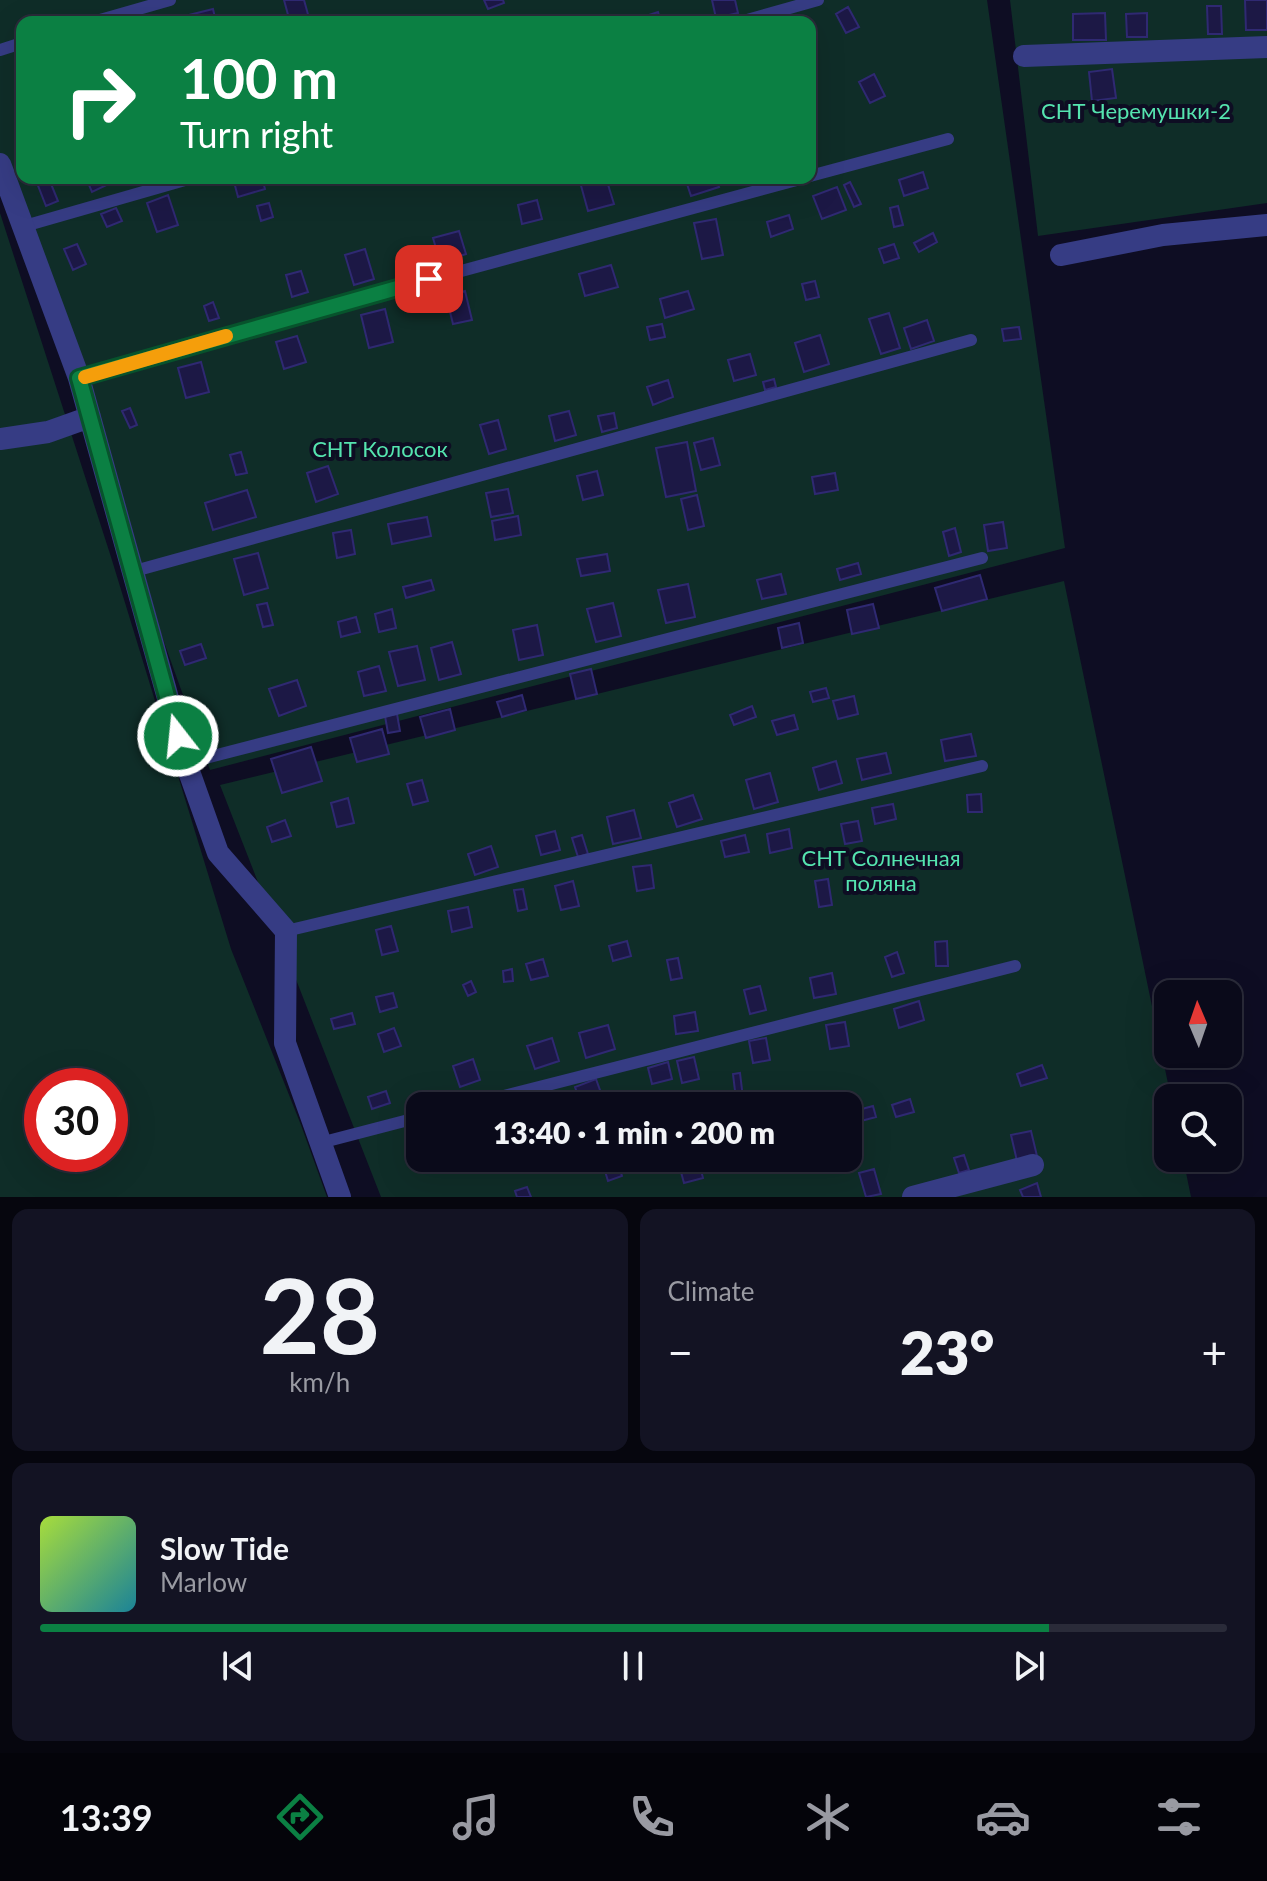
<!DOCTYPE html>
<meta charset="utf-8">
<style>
:root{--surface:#0a0a1a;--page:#131323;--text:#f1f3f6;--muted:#999aa2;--line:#2a2b39;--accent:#0b8043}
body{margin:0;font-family:Lato,sans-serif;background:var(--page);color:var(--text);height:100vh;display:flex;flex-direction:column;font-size:30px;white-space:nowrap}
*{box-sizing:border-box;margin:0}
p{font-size:26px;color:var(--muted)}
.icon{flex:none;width:44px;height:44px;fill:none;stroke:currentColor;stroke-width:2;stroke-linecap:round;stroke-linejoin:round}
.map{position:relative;height:1197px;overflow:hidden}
.sheet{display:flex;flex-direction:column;gap:12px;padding:12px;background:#06060e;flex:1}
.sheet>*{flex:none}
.guide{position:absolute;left:16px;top:16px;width:800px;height:168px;border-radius:16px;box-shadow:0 8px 32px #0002,0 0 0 2px var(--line);background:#0b8043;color:#fff;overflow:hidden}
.needle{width:52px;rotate:358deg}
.tools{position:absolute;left:1154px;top:980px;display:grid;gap:16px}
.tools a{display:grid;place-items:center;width:88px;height:88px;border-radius:16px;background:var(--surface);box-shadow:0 8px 32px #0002,0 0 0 2px var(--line);font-size:40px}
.speed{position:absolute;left:24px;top:1068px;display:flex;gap:16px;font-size:40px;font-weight:700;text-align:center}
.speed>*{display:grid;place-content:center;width:104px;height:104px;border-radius:50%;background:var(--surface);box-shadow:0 8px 32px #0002,0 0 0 2px var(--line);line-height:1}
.speed .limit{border:12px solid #d22;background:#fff;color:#111}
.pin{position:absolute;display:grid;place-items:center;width:68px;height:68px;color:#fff;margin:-34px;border-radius:16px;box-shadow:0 4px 12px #0006}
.me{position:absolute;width:88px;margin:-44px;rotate:344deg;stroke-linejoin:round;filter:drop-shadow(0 0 6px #0008)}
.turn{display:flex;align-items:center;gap:28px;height:168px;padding:0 32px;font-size:36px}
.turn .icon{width:104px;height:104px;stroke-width:2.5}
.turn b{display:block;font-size:56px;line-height:68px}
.big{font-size:60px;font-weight:800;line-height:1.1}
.sheet .tile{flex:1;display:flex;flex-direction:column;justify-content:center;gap:12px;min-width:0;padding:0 28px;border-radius:16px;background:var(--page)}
.sheet .dial{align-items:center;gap:0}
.dial b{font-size:104px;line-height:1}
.song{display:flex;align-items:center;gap:24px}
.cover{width:96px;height:96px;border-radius:12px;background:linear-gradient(135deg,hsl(80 70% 55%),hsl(190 70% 35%))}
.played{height:8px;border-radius:4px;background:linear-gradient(90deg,var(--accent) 85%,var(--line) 85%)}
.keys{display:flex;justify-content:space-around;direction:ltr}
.heat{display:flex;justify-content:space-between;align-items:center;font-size:44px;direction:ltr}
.sheet .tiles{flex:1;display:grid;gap:12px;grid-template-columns:1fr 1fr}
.tile:last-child{grid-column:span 2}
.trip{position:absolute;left:406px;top:1092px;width:456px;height:80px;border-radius:16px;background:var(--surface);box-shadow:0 8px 32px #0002,0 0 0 2px var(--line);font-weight:800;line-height:80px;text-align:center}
.tabs{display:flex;height:128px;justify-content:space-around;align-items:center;background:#04040a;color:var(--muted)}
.tabs .icon{width:56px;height:56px}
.tabs .active{color:var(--accent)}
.tabs b{font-size:36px;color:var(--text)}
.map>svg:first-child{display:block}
.green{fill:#0f2d28;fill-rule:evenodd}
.building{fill:#1c1845;stroke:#2f2972;stroke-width:2}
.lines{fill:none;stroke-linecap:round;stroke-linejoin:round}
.service{stroke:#363c84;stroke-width:12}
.minor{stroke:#363c84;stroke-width:22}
.route-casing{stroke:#07532c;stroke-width:20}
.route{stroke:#0b8043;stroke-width:14}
.slow{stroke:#f59e0b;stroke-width:14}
.labels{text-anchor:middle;stroke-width:8;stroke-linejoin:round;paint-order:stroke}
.park-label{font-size:22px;fill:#55e4af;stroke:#0e0d23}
</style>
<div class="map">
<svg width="1267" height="1197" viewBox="0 0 1267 1197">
<rect width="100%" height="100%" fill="#0e0d23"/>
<path class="green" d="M0,0H987L1065,548L210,770L0,186ZM22,22H810V178H22Z
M1010,0H1267V203L1038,236Z
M0,213L111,557L231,949L301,1125L327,1197H0ZM42,1086H110V1154H42Z
M1064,581L1171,1098H1168V1158H1183L1191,1197H381L220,785ZM420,1106H848V1158H420Z"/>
<path class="building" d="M284,0H304L309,18L290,22Z
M484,0H503L504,3L488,9Z
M712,0H735L738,13L716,18Z
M1245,0H1267V30H1246Z
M1207,6H1221L1222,34H1208Z
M848,7L859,27L846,33L836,14Z
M213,9L216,22H191L189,15Z
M658,12L661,22H638L637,19Z
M1105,13L1106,40H1073V14Z
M1147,13V37H1127L1126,14Z
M1112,69L1116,98L1092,101L1089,72Z
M874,74L885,96L870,103L859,82Z
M923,172L928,188L904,196L899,180Z
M86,178H112L113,182L92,192Z
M233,178H262L265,189L238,197Z
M593,178H606L614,204L588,211L580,182Z
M685,178H716L719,187L691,196Z
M49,179L58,201L46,206L37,183Z
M850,182L861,204L854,207L844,185Z
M837,187L846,210L822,219L813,196Z
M168,195L178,225L157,232L147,203Z
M537,200L542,219L522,224L518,205Z
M269,203L273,217L261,221L257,206Z
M898,206L903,225L894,227L890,208Z
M116,208L122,221L107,227L101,214Z
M789,215L793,229L771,237L767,222Z
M716,219L723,255L702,259L694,223Z
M459,231L466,254L440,262L433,238Z
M933,233L937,242L919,252L914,243Z
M77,244L86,264L73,270L64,249Z
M894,244L899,258L884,263L879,249Z
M365,249L374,279L354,285L345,255Z
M611,265L618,287L585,296L579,274Z
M301,271L308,292L292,297L286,275Z
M815,281L819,297L806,300L802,284Z
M465,291L472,320L453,324L446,296Z
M688,291L694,309L665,318L660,299Z
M213,302L219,318L209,321L204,306Z
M385,309L393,342L369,348L361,315Z
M889,313L900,348L881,354L869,319Z
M927,320L934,341L911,349L904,328Z
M662,324L665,337L650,340L647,327Z
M1019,327L1021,339L1004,341L1002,329Z
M820,335L829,364L804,372L795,343Z
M297,336L306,362L284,369L276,342Z
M750,354L756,375L734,381L728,360Z
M201,362L209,392L186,398L178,368Z
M774,379L776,387L765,390L763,382Z
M668,380L673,397L653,405L647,387Z
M130,408L137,425L130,428L122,411Z
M569,411L576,435L555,441L549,416Z
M614,413L617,428L602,432L598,416Z
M498,420L506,449L489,454L480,425Z
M713,438L720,465L701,470L694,443Z
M687,442L696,491L666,497L656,448Z
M241,452L247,473L236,475L230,455Z
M328,466L338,494L316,502L307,473Z
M597,471L603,495L583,500L577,476Z
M835,473L838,490L815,494L812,477Z
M508,489L513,513L491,517L486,493Z
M247,490L256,517L213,530L205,503Z
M697,495L704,526L688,530L681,499Z
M518,516L521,535L495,540L492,521Z
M427,517L431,536L392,544L388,524Z
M1003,522L1007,548L988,551L984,525Z
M955,528L961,552L949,556L943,532Z
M351,530L355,554L337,558L333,533Z
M258,553L268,588L244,595L234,559Z
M607,554L610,571L581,576L577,559Z
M858,563L861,574L840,580L837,569Z
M781,574L786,594L762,599L757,580Z
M980,575L987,599L942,611L935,588Z
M431,580L434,590L406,598L403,587Z
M688,584L695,617L666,623L658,590Z
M267,603L273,625L263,627L257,605Z
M613,603L621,636L596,642L587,609Z
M873,604L879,628L852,634L847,610Z
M392,609L396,628L379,632L375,614Z
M356,617L360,632L341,637L338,622Z
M799,623L803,643L782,648L778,628Z
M537,625L543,655L519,660L513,630Z
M452,642L461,674L439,680L431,648Z
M201,644L206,658L185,665L180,651Z
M417,646L425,680L398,686L389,652Z
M379,666L386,691L364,696L358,672Z
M591,669L597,694L576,699L570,674Z
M297,680L306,706L279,716L269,689Z
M826,688L829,698L813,702L810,692Z
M522,695L526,710L502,717L497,702Z
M854,696L858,714L838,719L833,701Z
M752,706L756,717L734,725L730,715Z
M450,709L455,730L426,738L420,717Z
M397,714L400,731L388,733L385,716Z
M794,715L798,729L777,735L772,721Z
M382,729L389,754L357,762L350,738Z
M971,734L976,756L945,761L941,740Z
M311,747L322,781L282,793L271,759Z
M886,753L891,773L862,780L857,759Z
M836,761L842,783L819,790L813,768Z
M770,773L778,802L754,809L746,780Z
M422,780L428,801L413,805L407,784Z
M981,794L982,812H968L967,795Z
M693,795L702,819L677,827L669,803Z
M348,798L354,823L337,827L331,803Z
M893,804L896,819L875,824L872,808Z
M634,810L641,838L613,844L607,817Z
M285,820L291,836L272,842L267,827Z
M858,821L862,841L845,844L841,824Z
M789,829L792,848L770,853L767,834Z
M555,831L560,850L541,855L536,836Z
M582,835L588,854L578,857L572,838Z
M745,835L749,852L725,857L721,841Z
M491,846L498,867L475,875L468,854Z
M651,865L654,888L637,891L633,867Z
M828,879L832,905L819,907L815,881Z
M573,881L579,906L561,910L555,886Z
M523,889L527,909L518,911L514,890Z
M468,907L472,927L452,932L448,911Z
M391,926L398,951L382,955L376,930Z
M627,941L631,956L613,961L609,946Z
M947,941L948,966H936L935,942Z
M897,952L904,973L892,977L885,957Z
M678,958L682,978L671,980L667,960Z
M543,959L548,976L531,980L526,964Z
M512,969L513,981L504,982L503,971Z
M832,973L836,994L814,998L810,978Z
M471,981L476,992L468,996L463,985Z
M760,986L766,1010L750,1014L744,990Z
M393,993L397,1007L380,1012L376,997Z
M919,1001L924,1020L899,1028L894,1009Z
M695,1012L698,1031L676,1034L674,1016Z
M352,1013L355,1024L334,1029L331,1019Z
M845,1022L849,1046L830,1049L826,1025Z
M608,1025L615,1049L586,1058L579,1033Z
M394,1028L401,1046L384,1052L378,1034Z
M552,1038L559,1061L535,1069L527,1046Z
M766,1038L770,1060L753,1063L749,1041Z
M694,1057L699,1079L682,1083L677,1061Z
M473,1059L480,1080L460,1087L453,1066Z
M668,1062L672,1079L652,1084L648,1068Z
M1042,1065L1047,1078L1021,1086L1017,1074Z
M740,1073L743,1098L736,1099L733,1074Z
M596,1079L601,1093L580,1101L575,1087Z
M386,1091L390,1103L372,1109L368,1097Z
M851,1099L853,1109L848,1110V1106H822Z
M910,1099L914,1112L896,1117L892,1105Z
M873,1106L876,1117L861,1121L858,1110Z
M1031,1131L1037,1156L1017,1161L1011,1135Z
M964,1155L969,1170L959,1173L954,1158Z
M690,1158H698L703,1178L684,1183L678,1161Z
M619,1167L622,1176L608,1181L605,1171Z
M874,1169L881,1194L866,1197L859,1173Z
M1037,1183L1041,1197H1023L1020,1190Z
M527,1187L531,1197H517L515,1191Z"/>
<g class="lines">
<path class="service" d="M93,22L170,0
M740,22L818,0
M0,50L22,43
M810,176L948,139
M21,227L192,178
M79,378L277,321L804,178
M131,572L971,340
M186,763L982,558
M286,931L982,766
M465,1106L1015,966
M320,1143L420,1117"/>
<path class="minor" d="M1024,56L1267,47
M0,164L79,378L186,763L218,853L286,931L285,1043L340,1197
M1061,255L1163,235L1267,225
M0,439L48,432L90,417
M913,1197L1033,1165"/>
</g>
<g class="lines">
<defs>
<path id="route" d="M178,736L79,378L429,279"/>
</defs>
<use href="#route" class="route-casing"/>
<use href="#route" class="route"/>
<path class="slow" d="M85,377L226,336"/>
</g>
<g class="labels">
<g class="park-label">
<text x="1136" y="119">СНТ Черемушки-2</text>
<text x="380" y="457">СНТ Колосок</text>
<text x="881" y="866">СНТ Солнечная<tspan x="881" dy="25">поляна</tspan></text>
</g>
</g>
</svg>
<div class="tools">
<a><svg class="needle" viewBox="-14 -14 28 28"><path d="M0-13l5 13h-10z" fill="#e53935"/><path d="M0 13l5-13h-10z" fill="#999aa2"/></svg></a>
<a><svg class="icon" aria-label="search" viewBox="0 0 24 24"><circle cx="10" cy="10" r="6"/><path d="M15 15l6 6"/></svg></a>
</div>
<div class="speed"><div class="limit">30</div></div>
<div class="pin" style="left:429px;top:279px;background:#d93025"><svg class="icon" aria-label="arrive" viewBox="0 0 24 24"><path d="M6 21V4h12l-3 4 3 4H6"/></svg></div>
<svg class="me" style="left:178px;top:736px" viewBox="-20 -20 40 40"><circle r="17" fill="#0b8043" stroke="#fff" stroke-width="3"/><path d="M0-11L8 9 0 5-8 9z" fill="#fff"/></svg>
<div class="trip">13:40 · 1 min · 200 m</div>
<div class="guide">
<div class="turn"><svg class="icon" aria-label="right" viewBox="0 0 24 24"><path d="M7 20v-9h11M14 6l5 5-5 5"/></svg><div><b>100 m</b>Turn right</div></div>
</div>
</div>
<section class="sheet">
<div class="tiles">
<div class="tile dial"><b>28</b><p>km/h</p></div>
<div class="tile"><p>Climate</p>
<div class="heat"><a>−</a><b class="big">23°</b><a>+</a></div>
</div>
<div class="tile">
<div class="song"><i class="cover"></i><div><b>Slow Tide</b><p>Marlow</p></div></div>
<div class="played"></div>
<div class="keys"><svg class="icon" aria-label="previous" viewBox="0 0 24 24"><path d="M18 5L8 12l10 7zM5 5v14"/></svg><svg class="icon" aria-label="pause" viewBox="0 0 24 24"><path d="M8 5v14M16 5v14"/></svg><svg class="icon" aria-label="next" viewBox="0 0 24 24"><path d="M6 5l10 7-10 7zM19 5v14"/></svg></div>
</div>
</div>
</section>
<nav class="tabs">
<b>13:39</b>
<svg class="icon active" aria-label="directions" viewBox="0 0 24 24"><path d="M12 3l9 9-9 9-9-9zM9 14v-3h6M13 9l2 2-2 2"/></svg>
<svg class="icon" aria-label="music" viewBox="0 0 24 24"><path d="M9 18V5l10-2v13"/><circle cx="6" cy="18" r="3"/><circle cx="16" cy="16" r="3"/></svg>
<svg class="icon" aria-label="phone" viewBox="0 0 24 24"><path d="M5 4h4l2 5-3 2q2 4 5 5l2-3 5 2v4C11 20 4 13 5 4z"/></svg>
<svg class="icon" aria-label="climate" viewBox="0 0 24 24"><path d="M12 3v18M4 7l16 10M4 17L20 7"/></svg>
<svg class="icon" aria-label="car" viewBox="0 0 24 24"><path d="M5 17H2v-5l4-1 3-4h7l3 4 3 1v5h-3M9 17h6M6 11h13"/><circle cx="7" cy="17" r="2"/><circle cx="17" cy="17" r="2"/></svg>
<svg class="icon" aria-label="filters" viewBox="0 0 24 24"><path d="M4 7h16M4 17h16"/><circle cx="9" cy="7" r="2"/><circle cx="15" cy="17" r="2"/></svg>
</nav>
